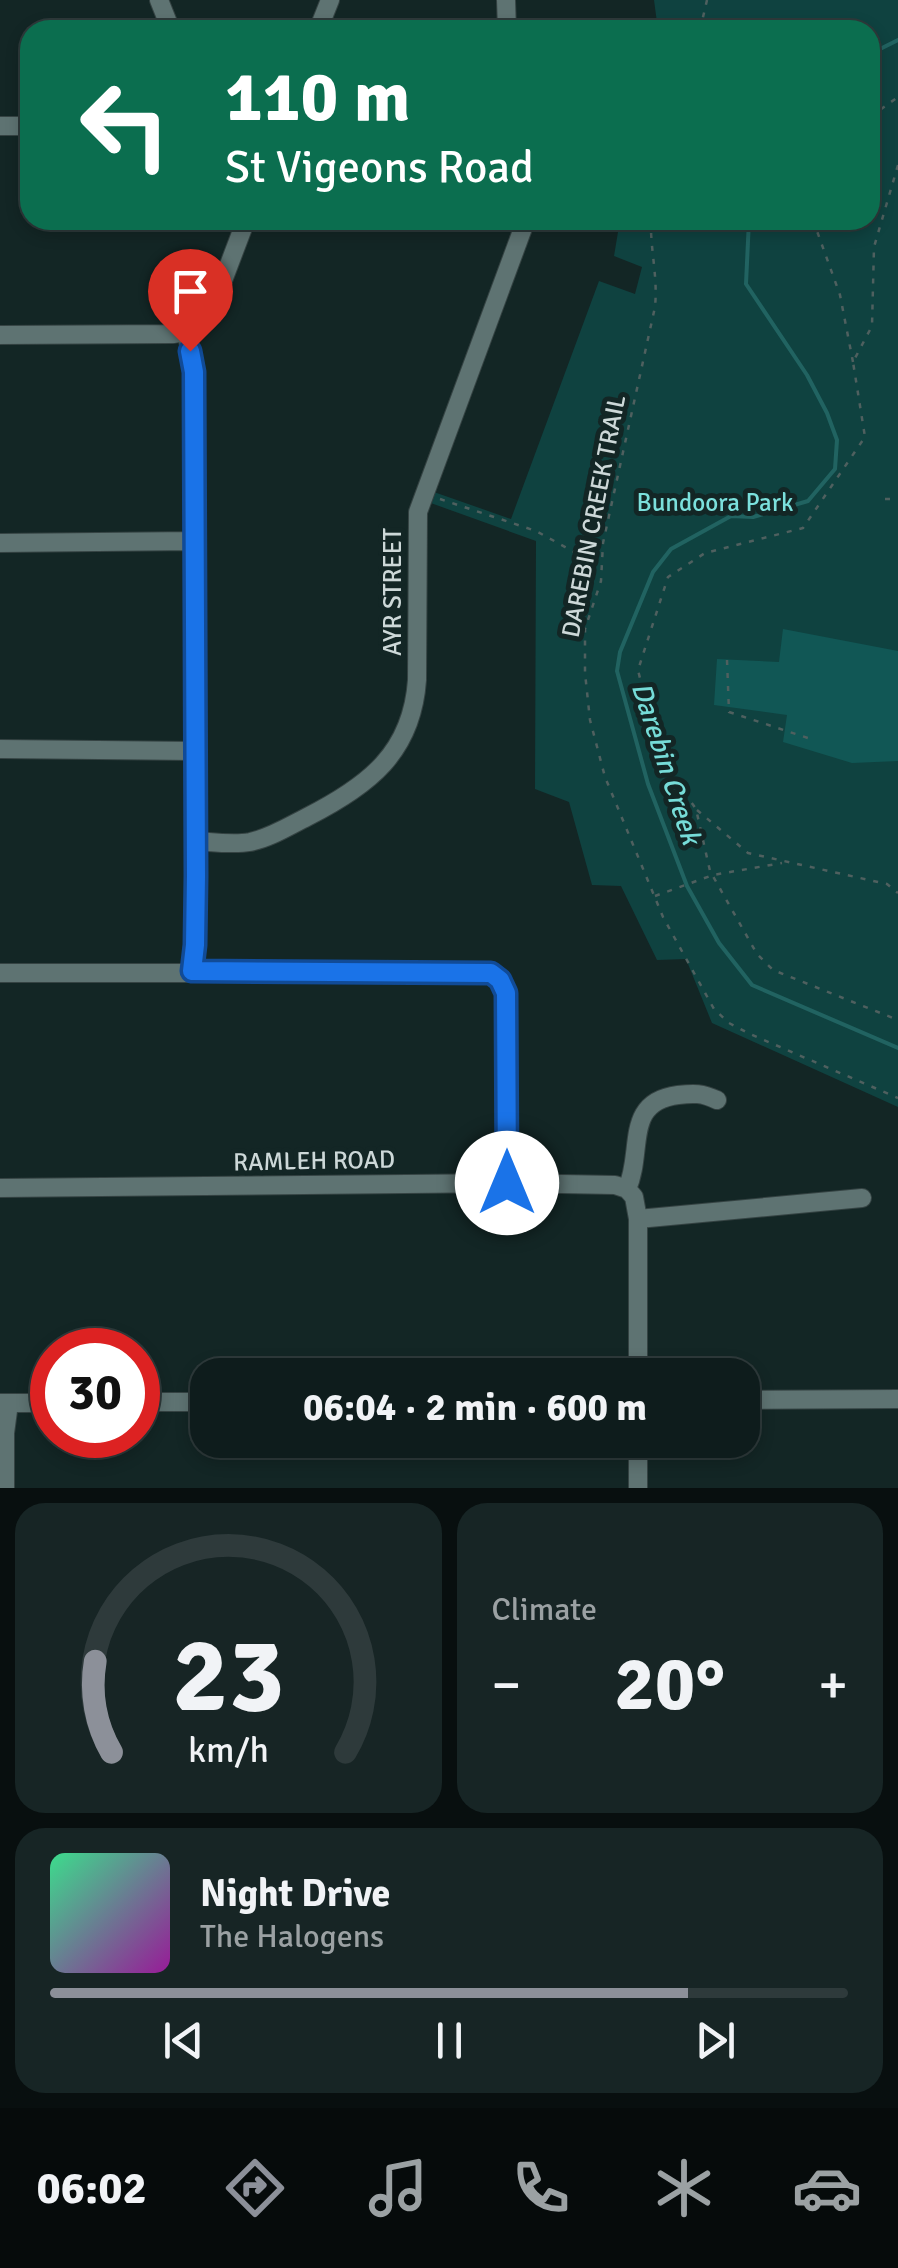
<!DOCTYPE html>
<meta charset="utf-8">
<style>
:root{--surface:#0e1c1c;--page:#172525;--text:#f1f3f6;--muted:#9ba1a3;--line:#2e3a3b;--accent:#8c9099}
body{margin:0;font-family:Signika,sans-serif;background:var(--page);color:var(--text);height:100vh;display:flex;flex-direction:column;font-size:38px;white-space:nowrap}
*{box-sizing:border-box;margin:0}
p{font-size:32px;color:var(--muted)}
.icon{flex:none;width:55px;height:55px;fill:none;stroke:currentColor;stroke-width:2;stroke-linecap:round;stroke-linejoin:round}
.map{position:relative;height:1488px;overflow:hidden}
.side{display:flex;flex-direction:column;gap:15px;padding:15px;background:#080f0f;flex:1}
.side>*{flex:none}
.hud{position:absolute;left:20px;top:20px;width:860px;height:210px;border-radius:30px;box-shadow:0 5px 15px #0003,0 0 0 2px var(--line);background:#0b6e4f;color:#fff;overflow:hidden}
.speed{position:absolute;left:30px;top:1328px;display:flex;gap:20px;font-size:50px;font-weight:700;text-align:center}
.speed>*{display:grid;place-content:center;width:130px;height:130px;border-radius:50%;background:var(--surface);box-shadow:0 5px 15px #0003,0 0 0 2px var(--line);line-height:1}
.speed .limit{border:15px solid #d22;background:#fff;color:#111}
.pin{position:absolute;display:grid;place-items:center;width:85px;height:85px;color:#fff;margin:-102px -42px;border-radius:50% 50% 50% 0;rotate:-45deg;box-shadow:0 0 10px #0007}
.pin .icon{rotate:45deg}
.me{position:absolute;width:110px;margin:-55px;rotate:0deg;stroke-linejoin:round;filter:drop-shadow(0 0 8px #0008)}
.turn{display:flex;align-items:center;gap:35px;height:210px;padding:0 40px;font-size:45px}
.turn .icon{width:130px;height:130px;stroke-width:2.5}
.turn b{display:block;font-size:70px;line-height:85px}
.big{font-size:75px;font-weight:800;line-height:1.1}
.side .widget{flex:1;display:flex;flex-direction:column;justify-content:center;gap:15px;min-width:0;padding:0 35px;border-radius:30px;background:var(--page)}
.side .dial{align-items:center;gap:0}
.dial svg{height:260px;overflow:visible;fill:none;stroke:var(--line);stroke-width:7;stroke-linecap:round;text-anchor:middle}
.dial text{fill:var(--text);stroke:none}
.song{display:flex;align-items:center;gap:30px}
.cover{width:120px;height:120px;border-radius:15px;background:linear-gradient(135deg,hsl(150 70% 55%),hsl(300 70% 35%))}
.played{height:10px;border-radius:5px;background:linear-gradient(90deg,var(--accent) 80%,var(--line) 80%)}
.keys{display:flex;justify-content:space-around;direction:ltr}
.heat{display:flex;justify-content:space-between;align-items:center;font-size:55px;direction:ltr}
.side .tiles{flex:1;display:grid;gap:15px;grid-template-columns:1fr 1fr}
.widget:last-child{grid-column:span 2}
.trip{position:absolute;left:190px;top:1358px;width:570px;height:100px;border-radius:30px;background:var(--surface);box-shadow:0 5px 15px #0003,0 0 0 2px var(--line);font-weight:800;line-height:100px;text-align:center}
.dock{display:flex;height:160px;justify-content:space-around;align-items:center;background:#060b0b;color:var(--muted)}
.dock .icon{width:70px;height:70px}
.dock .current{color:var(--accent)}
.dock b{font-size:45px;color:var(--text)}
.map>svg:first-child{display:block}
.green{fill:#0f4240}
.forest{fill:#115755}
.lines{fill:none;stroke-linecap:round;stroke-linejoin:round}
.stream{stroke:#216361;stroke-width:4}
.minor-casing{stroke:#354343;stroke-width:20}
.path{stroke:#4f605f;stroke-width:2.5;stroke-dasharray:5 8;stroke-linecap:butt}
.minor{stroke:#5e7372;stroke-width:18}
.route-casing{stroke:#114b97;stroke-width:25}
.route{stroke:#1a73e8;stroke-width:18}
.labels{text-anchor:middle;stroke-width:10;stroke-linejoin:round;paint-order:stroke}
.park-label{font-size:25px;fill:#7be0dc;stroke:#132625}
.street-label{font-size:25px;fill:#cdd8d8;stroke:#132625}
.water-label{font-size:28px;font-style:italic;fill:#76dcd8;stroke:#132625}
</style>
<div class="map">
<svg width="898" height="1488" viewBox="0 0 898 1488">
<rect width="100%" height="100%" fill="#132625"/>
<path class="green" d="M654,0H898V1107L712,1023L686,959L657,960L621,886L592,885L569,802L535,789L536,541L428,502L431,491L511,519L599,281L635,294L642,267L614,256L620,220H870V30H658Z"/>
<path class="forest" d="M783,629L898,651V761L852,763L783,742L787,715L714,705L717,659L779,662Z"/>
<g class="lines">
<path class="stream" d="M870,54L898,40
M749,220L746,284L807,375L827,413L837,440L835,469L808,501L753,517L731,516L671,549L653,572L620,652L617,671L648,784L687,886L719,943L752,985L898,1048"/>
<defs>
<path id="minor" d="M159,0L171,30
M506,0L507,30
M318,30L330,0
M0,126H30
M187,333L193,372L195,945L191,971
M0,335L173,334L197,330L208,320L246,220
M0,543L194,541
M0,749L195,751
M196,841C213,842 233,845 250,842C270,838 289,826 307,817C368,786 412,753 417,680L418,512L526,220
M0,973H491L500,979L506,993L507,1183
M0,1188L507,1183L615,1185L627,1189
M627,1189L634,1197L638,1219V1375
M627,1189C644,1151 623,1102 678,1095C694,1093 702,1093 717,1100
M638,1219L862,1198
M742,1400L898,1399
M138,1402H208
M0,1403H52
M5,1488V1433L9,1403
M638,1488V1440"/>
</defs>
<use href="#minor" class="minor-casing"/>
<path class="path" d="M700,30L707,0
M870,117L898,97
M898,165L874,247L872,326L853,362L865,437L803,528L705,553L668,577L638,670L659,756L696,809L710,871L757,954L773,970L898,1020
M651,220C650,249 658,276 655,307L603,543L601,581L585,629V673L590,720L605,777L663,917L714,1009L729,1023L750,1034L898,1098
M813,220L840,295L853,362
M440,499L536,531L576,553L599,579
M885,499H898
M727,660L729,712L811,739
M697,810L748,853L887,884L898,893
M655,896L713,875L782,863"/>
<use href="#minor" class="minor"/>
</g>
<g class="lines">
<defs>
<path id="route" d="M190,351L194,372L196,876L195,945L192,971L491,973L500,980L506,993L507,1183"/>
</defs>
<use href="#route" class="route-casing"/>
<use href="#route" class="route"/>
</g>
<g class="labels">
<g class="park-label">
<text x="715" y="511">Bundoora Park</text>
</g>
<g class="street-label">
<text transform="translate(593 516) rotate(-79)" y="9">DAREBIN CREEK TRAIL</text>
<text transform="translate(392 592) rotate(-90)" y="9">AYR STREET</text>
<text transform="translate(314 1160) rotate(-1)" y="9">RAMLEH ROAD</text>
</g>
<g class="water-label">
<text transform="translate(667 763) rotate(72)" y="10">Darebin Creek</text>
</g>
</g>
</svg>
<div class="speed"><div class="limit">30</div></div>
<div class="pin" style="left:190px;top:351px;background:#d93025"><svg class="icon" aria-label="arrive" viewBox="0 0 24 24"><path d="M6 21V4h12l-3 4 3 4H6"/></svg></div>
<svg class="me" style="left:507px;top:1183px" viewBox="-20 -20 40 40"><circle r="19" fill="#fff"/><path d="M0-13L10 11 0 6-10 11z" fill="#1a73e8"/></svg>
<div class="trip">06:04 · 2 min · 600 m</div>
<div class="hud">
<div class="turn"><svg class="icon" aria-label="left" viewBox="0 0 24 24"><path d="M17 20v-9H6M10 6l-5 5 5 5"/></svg><div><b>110 m</b>St Vigeons Road</div></div>
</div>
</div>
<section class="side">
<div class="tiles">
<div class="widget dial"><svg viewBox="0 0 100 80">
<path d="M14 69A42 42 0 1 1 86 69"/>
<path d="M14 69A42 42 0 0 1 9 41" stroke="#8c9099"/>
<text x="50" y="56" font-size="32" font-weight="700">23</text>
<text x="50" y="72" font-size="11">km/h</text>
</svg></div>
<div class="widget"><p>Climate</p>
<div class="heat"><a>−</a><b class="big">20°</b><a>+</a></div>
</div>
<div class="widget">
<div class="song"><i class="cover"></i><div><b>Night Drive</b><p>The Halogens</p></div></div>
<div class="played"></div>
<div class="keys"><svg class="icon" aria-label="previous" viewBox="0 0 24 24"><path d="M18 5L8 12l10 7zM5 5v14"/></svg><svg class="icon" aria-label="pause" viewBox="0 0 24 24"><path d="M8 5v14M16 5v14"/></svg><svg class="icon" aria-label="next" viewBox="0 0 24 24"><path d="M6 5l10 7-10 7zM19 5v14"/></svg></div>
</div>
</div>
</section>
<nav class="dock">
<b>06:02</b>
<svg class="icon current" aria-label="directions" viewBox="0 0 24 24"><path d="M12 3l9 9-9 9-9-9zM9 14v-3h6M13 9l2 2-2 2"/></svg>
<svg class="icon" aria-label="music" viewBox="0 0 24 24"><path d="M9 18V5l10-2v13"/><circle cx="6" cy="18" r="3"/><circle cx="16" cy="16" r="3"/></svg>
<svg class="icon" aria-label="phone" viewBox="0 0 24 24"><path d="M5 4h4l2 5-3 2q2 4 5 5l2-3 5 2v4C11 20 4 13 5 4z"/></svg>
<svg class="icon" aria-label="climate" viewBox="0 0 24 24"><path d="M12 3v18M4 7l16 10M4 17L20 7"/></svg>
<svg class="icon" aria-label="car" viewBox="0 0 24 24"><path d="M5 17H2v-5l4-1 3-4h7l3 4 3 1v5h-3M9 17h6M6 11h13"/><circle cx="7" cy="17" r="2"/><circle cx="17" cy="17" r="2"/></svg>
</nav>
